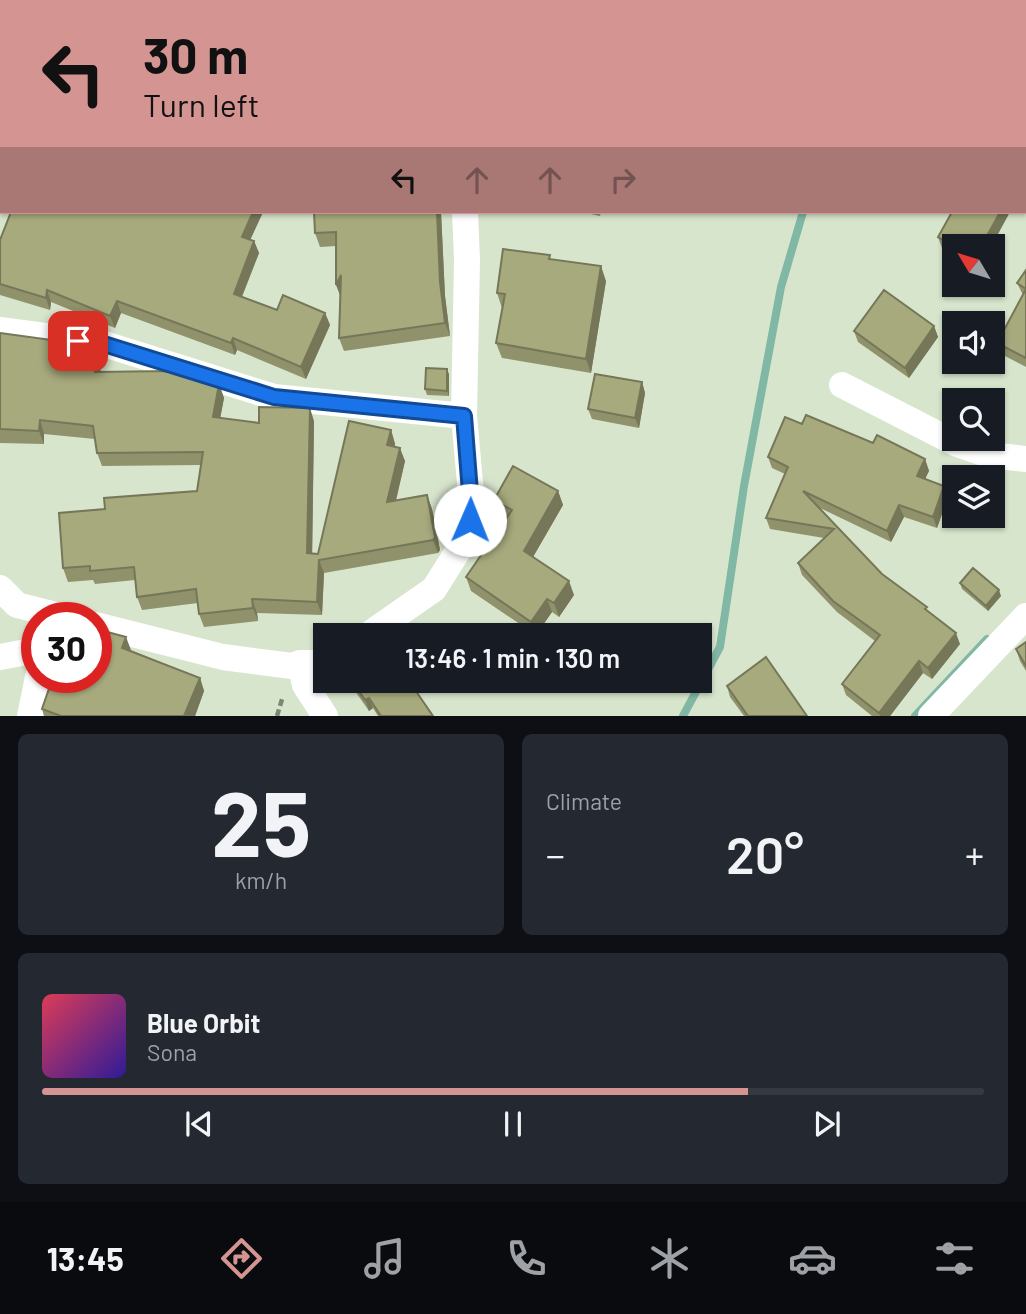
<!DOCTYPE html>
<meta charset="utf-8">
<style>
:root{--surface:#171b24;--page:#242831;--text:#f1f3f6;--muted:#9ea1a6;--line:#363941;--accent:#d49592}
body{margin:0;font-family:Barlow,sans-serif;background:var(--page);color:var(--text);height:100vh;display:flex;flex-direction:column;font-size:26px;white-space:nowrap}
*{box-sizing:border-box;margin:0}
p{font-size:23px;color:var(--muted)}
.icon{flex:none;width:38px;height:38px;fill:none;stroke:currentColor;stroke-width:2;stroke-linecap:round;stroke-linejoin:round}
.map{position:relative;height:716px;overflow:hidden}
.side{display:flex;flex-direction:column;gap:18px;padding:18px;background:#0d0f14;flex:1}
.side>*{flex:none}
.hud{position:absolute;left:0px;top:0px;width:1027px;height:214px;box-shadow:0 2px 5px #0004;background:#d49592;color:#111;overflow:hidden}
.needle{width:46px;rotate:308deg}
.buttons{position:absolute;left:942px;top:234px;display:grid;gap:14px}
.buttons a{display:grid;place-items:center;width:63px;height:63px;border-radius:0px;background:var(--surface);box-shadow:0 2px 5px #0004;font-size:35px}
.speed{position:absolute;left:21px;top:602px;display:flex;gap:14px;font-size:35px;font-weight:700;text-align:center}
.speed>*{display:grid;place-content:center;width:91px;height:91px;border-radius:50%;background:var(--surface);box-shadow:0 2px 5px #0004;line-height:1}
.speed .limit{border:10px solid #d22;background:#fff;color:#111}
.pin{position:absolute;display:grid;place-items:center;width:60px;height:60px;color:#fff;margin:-30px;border-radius:14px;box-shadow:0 4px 10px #0006}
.me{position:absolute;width:77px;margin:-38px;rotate:1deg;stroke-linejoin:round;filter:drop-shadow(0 0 5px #0008)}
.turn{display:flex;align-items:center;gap:24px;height:147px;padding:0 28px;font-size:32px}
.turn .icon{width:91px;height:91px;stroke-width:2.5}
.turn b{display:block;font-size:49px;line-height:60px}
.lanes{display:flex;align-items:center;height:66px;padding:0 28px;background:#0003;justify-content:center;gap:35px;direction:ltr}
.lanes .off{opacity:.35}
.big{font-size:52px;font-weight:600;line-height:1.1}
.side .tile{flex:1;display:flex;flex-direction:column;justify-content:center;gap:10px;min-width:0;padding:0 24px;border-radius:10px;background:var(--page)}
.side .dial{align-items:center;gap:0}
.dial b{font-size:91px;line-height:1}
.song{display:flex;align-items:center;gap:21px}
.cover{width:84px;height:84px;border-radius:10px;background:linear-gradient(135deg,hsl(350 70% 55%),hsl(250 70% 35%))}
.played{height:7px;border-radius:4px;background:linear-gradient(90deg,var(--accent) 75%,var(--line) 75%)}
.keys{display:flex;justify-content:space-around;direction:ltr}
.heat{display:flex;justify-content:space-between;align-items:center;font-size:38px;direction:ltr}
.side .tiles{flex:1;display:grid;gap:18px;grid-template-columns:1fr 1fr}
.tile:last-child{grid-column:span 2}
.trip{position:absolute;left:313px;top:623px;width:399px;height:70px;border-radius:0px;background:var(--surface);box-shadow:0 2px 5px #0004;font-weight:600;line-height:70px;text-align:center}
.tabs{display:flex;height:112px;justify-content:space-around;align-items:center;background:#090b0e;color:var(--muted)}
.tabs .icon{width:49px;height:49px}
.tabs .active{color:var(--accent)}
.tabs b{font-size:32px;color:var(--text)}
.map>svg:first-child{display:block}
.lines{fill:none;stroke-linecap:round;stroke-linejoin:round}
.stream{stroke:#81b7a5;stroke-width:8}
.path{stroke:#7d8675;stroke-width:4.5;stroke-dasharray:7 3.5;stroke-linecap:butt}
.minor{stroke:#fff;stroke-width:26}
.wall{fill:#90926c}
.shaded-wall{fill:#757758}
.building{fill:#a7aa7d;stroke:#757758;stroke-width:2}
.route-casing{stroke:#114b97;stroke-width:18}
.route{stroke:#1a73e8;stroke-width:12}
</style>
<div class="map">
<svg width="1026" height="716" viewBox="0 0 1026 716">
<rect width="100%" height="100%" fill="#d8e5cd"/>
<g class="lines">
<path class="stream" d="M864,2L865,0
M683,716L720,647L744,486L781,287L803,212
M915,716L987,639"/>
<path class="path" d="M277,716L283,696"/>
<path class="minor" d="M837,0L845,2
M48,2L49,0
M501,2V0
M0,54H2
M0,330L104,344L274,397L464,416
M842,385L957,444L989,455L1026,459
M0,588L17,605L68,618
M96,625L223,657L292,666L300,663H326
M368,635L434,589L468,535L472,505L464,416L467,260L465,212
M0,657L37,650
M300,663L305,685L325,716
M30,716L38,677
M931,716L1026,616"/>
</g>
<path class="wall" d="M281,0H381L380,1L394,2H286Z
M263,212L250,240L254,241L259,253L242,297L277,310L325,313L330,325L306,379L237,350L235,355L121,313L115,328L51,302L50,310L0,295V240Z
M314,212H441L445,296L450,336L344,351L339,338L340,295L336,246L320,247L315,233Z
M582,212H601L600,216Z
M938,237L991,247H954V254L942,248Z
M551,259L606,281L591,373L502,358L496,343L502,308L497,293Z
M1026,270V367L1001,354L997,343L1023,295L1017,283Z
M934,326L938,337L909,378L858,342L854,331Z
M0,333L101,359L100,371L219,384L224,398L220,418L259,423L314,421L312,554H318L391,430L395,444V447L405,461L396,501L427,495L432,509L440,550L438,553L324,573L322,615L257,613L258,621L204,627L199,614L198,603L142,610L137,597L135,580L95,584L93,580L68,582L63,568L105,509L197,491L201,465L102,466L97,453L95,439L44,434V444L0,443Z
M449,374V396L427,395L425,389Z
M642,382L645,393L639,428L592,419L588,409Z
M802,424L873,443L925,459L929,471L925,479L944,486L948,497L937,528L904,517L891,542L820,508L882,574L928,611L960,644L932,679L923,673L890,716H872L846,695L842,684L875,641L837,612L802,575L798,563L824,538L770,529L766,518L785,474L772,468L768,457Z
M558,491L563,505L533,557L574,595L559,617L552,612L536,635L471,591L466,577L507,518L499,513L494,500Z
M960,583L1001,596L988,611L962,589Z
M1026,642V671L1020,661L1016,649Z
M131,650L200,678L204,691L195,716H44L42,709Z
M348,681H409L433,716H378L373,708L369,711Z
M727,686L807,716H744L730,697Z"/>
<path class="shaded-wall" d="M0,0H3V2H2V18L0,21Z
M6,0H17L16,2H7Z
M0,105L2,109L0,132Z
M253,212H263L246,249L242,237Z
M437,212H441L445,296L450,336L445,323L440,282Z
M1000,212H1010L991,247H981Z
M254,241L259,253L238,306L234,294Z
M601,266L606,281L591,373L586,359Z
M341,275V298L336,285Z
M47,290L51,302L50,310L46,298Z
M117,301L121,313L115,328L110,316Z
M325,313L330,325L306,379L301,367Z
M934,326L938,337L909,378L905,368Z
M233,338L237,350L235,355L231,343Z
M96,346L101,359L100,385L95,372Z
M447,369L449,374V396L447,391Z
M642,382L645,393L639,428L635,418Z
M219,384L224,398L218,430L213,417Z
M310,408L314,421L312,566L307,553Z
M40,420L44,434V444L39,431Z
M391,430L395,444L392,459L387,445Z
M400,448L405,461L392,516L387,502Z
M925,459L929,471L921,487L917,476Z
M944,486L948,497L937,528L933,517Z
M558,491L563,505L529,564L524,551Z
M427,495L432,509L440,550L438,553L433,540Z
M899,505L904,517L891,542L887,531Z
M319,560L324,573L322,615L317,602Z
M569,581L574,595L559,617L554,603Z
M999,590L1001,596L988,611L986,606Z
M252,599L257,613L258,621L253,608Z
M547,599L552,612L536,635L531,622Z
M956,633L960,644L932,679L928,668Z
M126,637L131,650L127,661L122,648Z
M919,661L923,673L890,716H880L879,713Z
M200,678L204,691L195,716H184Z
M369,698L373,708L369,711L365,700Z"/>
<path class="building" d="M71,0H184L187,2H74Z
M300,0H371L394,2H299Z
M549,0H639L638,2H556Z
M977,0H1026V32V2H979Z
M11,212H253L242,237L254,241L234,294L277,310L283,295L325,313L301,367L233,338L231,343L117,301L110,316L47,290L46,298L0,284V240Z
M314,212H437L440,282L445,323L339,338L341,275L336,285V232L315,233Z
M952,212H1000L981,247H956L938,237Z
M503,249L550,255L549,259L601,266L586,359L496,343L505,294L497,293Z
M1026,270V358L997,343L1026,289L1017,283Z
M884,290L934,326L905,368L854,331Z
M0,333L96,346L95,372L169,371L219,384L213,417L259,423V407L310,408L307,553L318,554L349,421L391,430L387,445L400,448L387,502L427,495L435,537L433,540L319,560L317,602L252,599L253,608L199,614L196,589L137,597L134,567L90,571V566L63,568L59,513L105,509L104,498L197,491L203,452L97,453L93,426L40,420L39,431L0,429Z
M426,368L447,369V391L425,389Z
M595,374L642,382L635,418L588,409Z
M806,415L873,443L877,435L925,459L917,476L944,486L933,517L899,505L887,531L803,491L882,574L927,607L925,609L956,633L928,668L919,661L879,713L842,684L880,635L833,601L798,563L834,529L766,518L788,467L768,457L785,417L802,424Z
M513,466L558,491L524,551L569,581L554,603L547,599L531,622L466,577L512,510L494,500Z
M973,568L999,590L986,606L960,583Z
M96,629L126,637L122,648L200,678L184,716H61L42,709L53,677H96Z
M1026,642V666L1016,649Z
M766,657L807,716H748L727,686Z
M352,681H409L433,716H381L369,698L365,700Z"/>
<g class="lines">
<defs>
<path id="route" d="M78,341L104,344L274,397L464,416L471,505L470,520"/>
</defs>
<use href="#route" class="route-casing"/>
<use href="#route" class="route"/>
</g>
</svg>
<div class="buttons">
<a><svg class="needle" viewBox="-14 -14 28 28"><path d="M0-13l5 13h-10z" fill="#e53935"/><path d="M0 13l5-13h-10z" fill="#9ea1a6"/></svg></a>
<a><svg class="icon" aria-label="sound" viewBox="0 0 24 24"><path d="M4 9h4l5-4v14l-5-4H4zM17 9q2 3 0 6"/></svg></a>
<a><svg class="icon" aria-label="search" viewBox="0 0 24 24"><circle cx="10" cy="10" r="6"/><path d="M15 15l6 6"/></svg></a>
<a><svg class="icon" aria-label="layers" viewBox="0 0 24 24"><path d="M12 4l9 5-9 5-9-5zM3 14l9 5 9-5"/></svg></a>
</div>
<div class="speed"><div class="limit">30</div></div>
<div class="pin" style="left:78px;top:341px;background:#d93025"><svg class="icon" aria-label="arrive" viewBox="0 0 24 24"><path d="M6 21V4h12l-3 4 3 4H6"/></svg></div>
<svg class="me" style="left:470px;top:520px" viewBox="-20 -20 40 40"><circle r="19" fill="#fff"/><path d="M0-13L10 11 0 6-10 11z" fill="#1a73e8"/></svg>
<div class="trip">13:46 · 1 min · 130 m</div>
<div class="hud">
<div class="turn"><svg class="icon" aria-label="left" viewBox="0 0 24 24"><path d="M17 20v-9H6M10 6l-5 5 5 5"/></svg><div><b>30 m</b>Turn left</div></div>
<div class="lanes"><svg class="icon" aria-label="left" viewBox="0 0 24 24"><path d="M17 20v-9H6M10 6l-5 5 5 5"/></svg><svg class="icon off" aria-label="ahead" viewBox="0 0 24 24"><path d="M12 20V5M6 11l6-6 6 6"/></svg><svg class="icon off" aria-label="ahead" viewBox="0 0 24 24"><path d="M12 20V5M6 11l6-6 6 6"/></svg><svg class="icon off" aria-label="right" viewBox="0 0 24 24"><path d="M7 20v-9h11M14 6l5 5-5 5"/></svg></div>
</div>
</div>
<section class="side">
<div class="tiles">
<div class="tile dial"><b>25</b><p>km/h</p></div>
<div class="tile"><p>Climate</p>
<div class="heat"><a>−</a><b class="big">20°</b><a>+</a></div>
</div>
<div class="tile">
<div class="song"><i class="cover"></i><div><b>Blue Orbit</b><p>Sona</p></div></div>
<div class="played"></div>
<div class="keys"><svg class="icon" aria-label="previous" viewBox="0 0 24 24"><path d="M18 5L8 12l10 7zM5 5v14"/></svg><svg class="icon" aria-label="pause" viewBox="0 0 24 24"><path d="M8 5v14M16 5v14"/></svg><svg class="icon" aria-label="next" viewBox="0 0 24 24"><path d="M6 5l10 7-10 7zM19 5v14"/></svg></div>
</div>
</div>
</section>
<nav class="tabs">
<b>13:45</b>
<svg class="icon active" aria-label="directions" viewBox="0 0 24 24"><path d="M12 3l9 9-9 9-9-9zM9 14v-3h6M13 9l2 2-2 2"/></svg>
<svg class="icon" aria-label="music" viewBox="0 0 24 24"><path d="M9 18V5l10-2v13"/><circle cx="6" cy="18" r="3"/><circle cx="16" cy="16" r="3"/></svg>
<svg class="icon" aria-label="phone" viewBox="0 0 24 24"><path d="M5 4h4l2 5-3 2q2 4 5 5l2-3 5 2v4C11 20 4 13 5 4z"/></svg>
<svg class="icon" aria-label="climate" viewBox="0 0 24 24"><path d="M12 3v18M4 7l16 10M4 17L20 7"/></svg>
<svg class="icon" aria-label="car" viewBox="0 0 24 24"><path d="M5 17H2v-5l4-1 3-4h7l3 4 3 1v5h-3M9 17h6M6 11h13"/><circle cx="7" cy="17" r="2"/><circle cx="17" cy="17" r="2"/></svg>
<svg class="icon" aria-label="filters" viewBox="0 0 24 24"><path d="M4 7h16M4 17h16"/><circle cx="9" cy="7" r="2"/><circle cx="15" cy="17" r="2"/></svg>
</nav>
